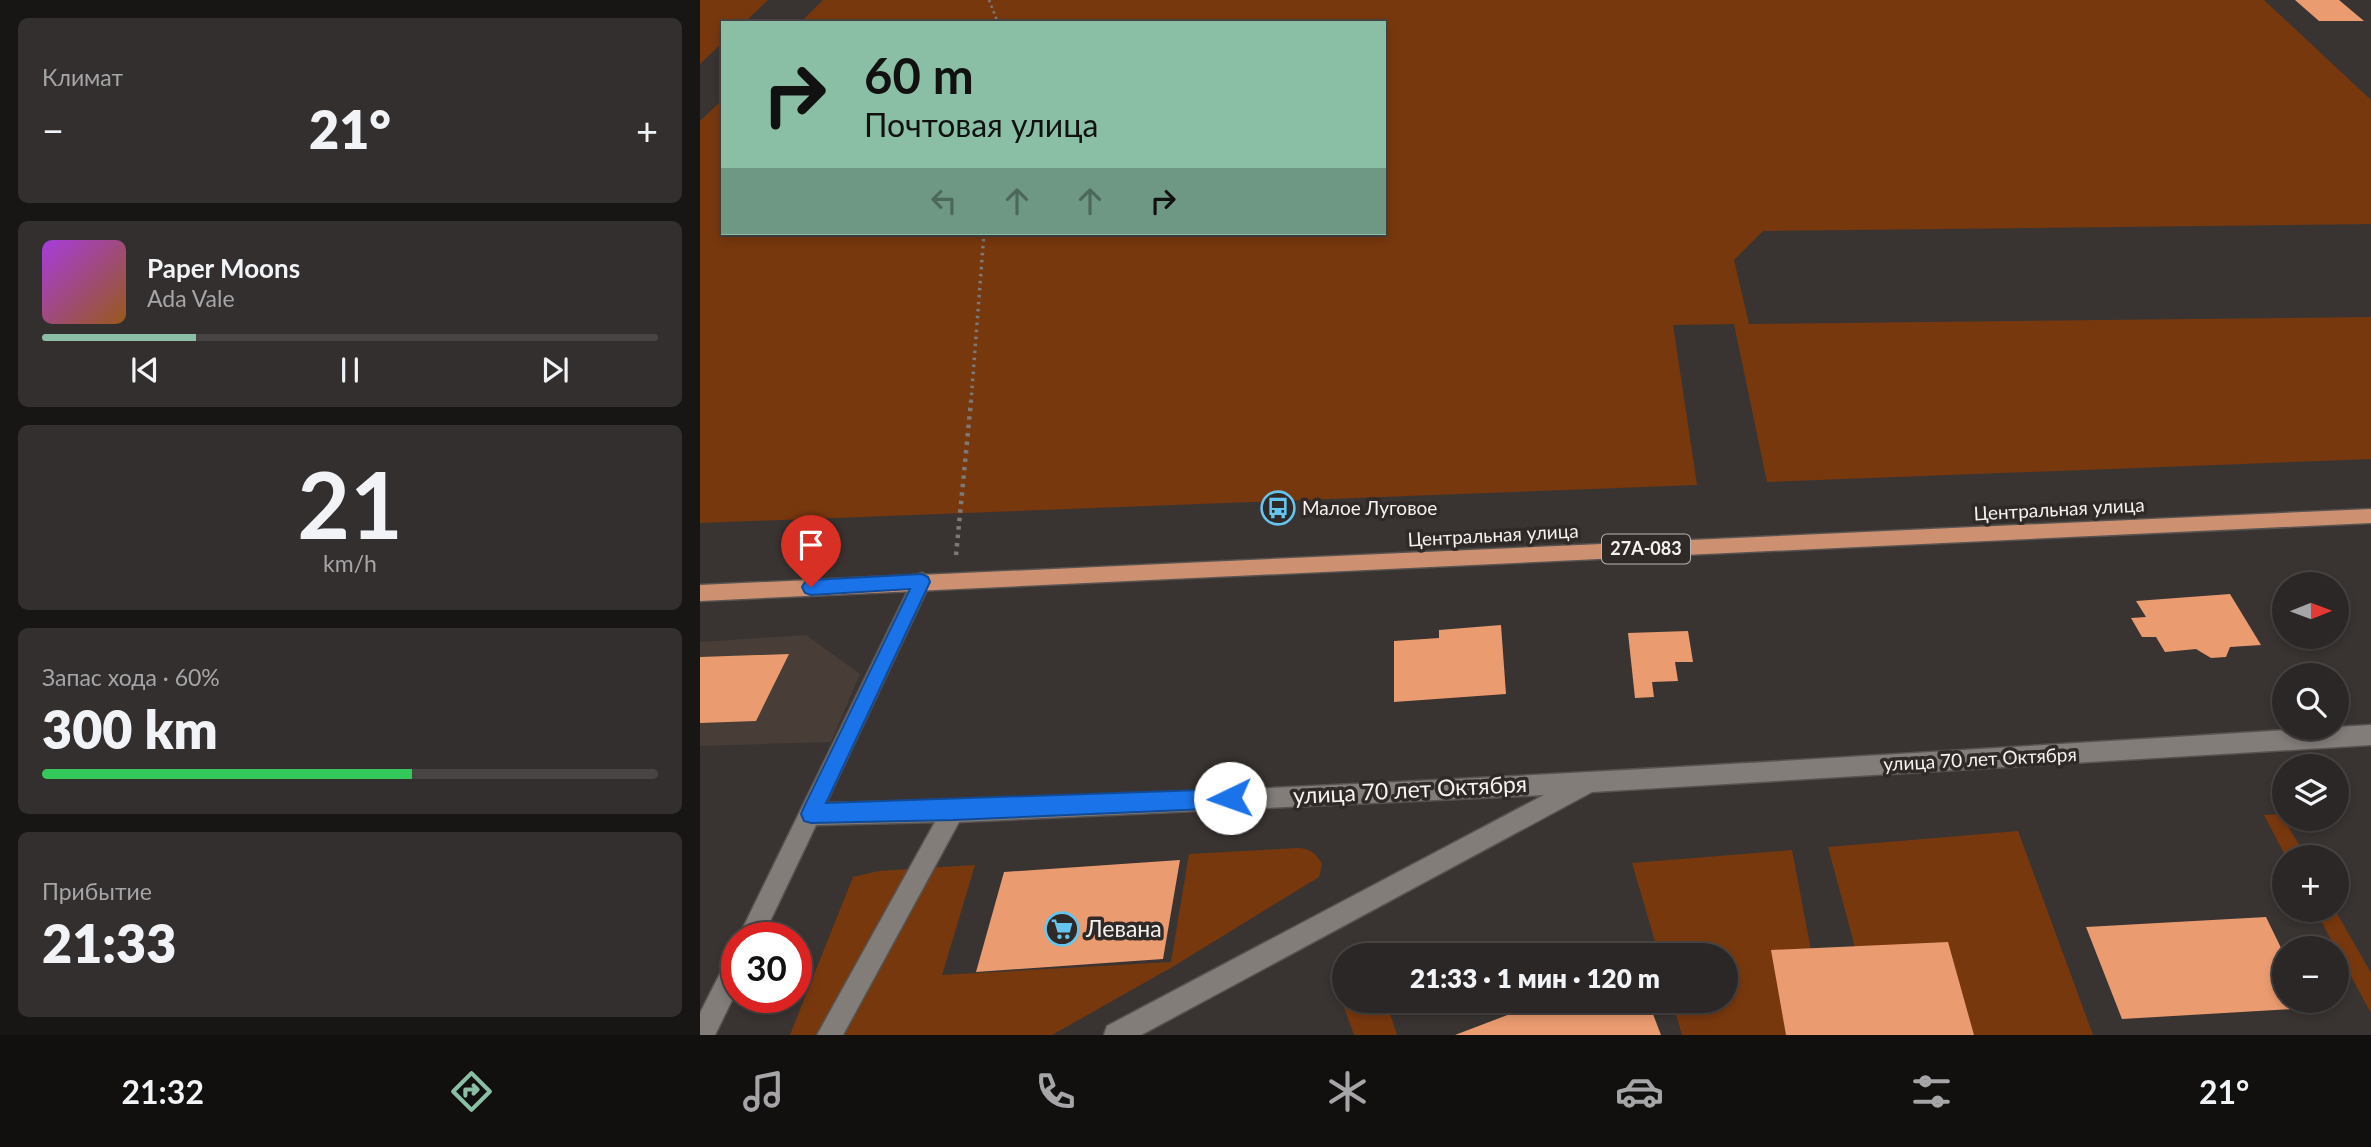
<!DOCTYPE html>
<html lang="ru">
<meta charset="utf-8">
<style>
:root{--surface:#2b2726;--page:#332f2e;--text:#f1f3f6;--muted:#a6a5a7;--line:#474443;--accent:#8abfa5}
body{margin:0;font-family:Lato,sans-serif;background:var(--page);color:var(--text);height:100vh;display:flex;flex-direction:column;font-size:26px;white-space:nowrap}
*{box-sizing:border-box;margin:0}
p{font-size:23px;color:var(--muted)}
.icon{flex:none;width:38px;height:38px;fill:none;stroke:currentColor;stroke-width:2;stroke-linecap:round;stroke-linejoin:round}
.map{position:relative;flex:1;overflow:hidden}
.panel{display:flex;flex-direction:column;gap:18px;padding:18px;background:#181515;width:700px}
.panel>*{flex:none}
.hud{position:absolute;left:21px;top:21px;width:665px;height:214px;border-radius:0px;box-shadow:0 4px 10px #0003,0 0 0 2px var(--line);background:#8abfa5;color:#111;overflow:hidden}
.needle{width:46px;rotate:89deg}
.buttons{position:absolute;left:1572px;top:572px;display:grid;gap:14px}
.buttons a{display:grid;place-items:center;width:77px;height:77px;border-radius:50%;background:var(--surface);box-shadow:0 4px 10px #0003,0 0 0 2px var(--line);font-size:35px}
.speed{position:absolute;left:21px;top:922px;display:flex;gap:14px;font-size:35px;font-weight:700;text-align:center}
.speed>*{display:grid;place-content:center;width:91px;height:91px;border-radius:50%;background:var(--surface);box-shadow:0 4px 10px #0003,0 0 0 2px var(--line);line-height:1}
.speed .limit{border:10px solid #d22;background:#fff;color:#111}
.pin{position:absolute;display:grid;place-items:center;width:60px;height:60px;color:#fff;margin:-72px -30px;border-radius:50% 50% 50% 0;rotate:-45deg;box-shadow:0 0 7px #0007}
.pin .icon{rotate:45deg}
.me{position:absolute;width:77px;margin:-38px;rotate:267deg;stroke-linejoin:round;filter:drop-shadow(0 0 5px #0008)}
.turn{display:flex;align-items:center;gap:24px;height:147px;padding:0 28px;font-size:32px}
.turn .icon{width:91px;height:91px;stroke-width:2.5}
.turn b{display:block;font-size:49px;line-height:60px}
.lanes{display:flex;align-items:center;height:66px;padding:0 28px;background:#0003;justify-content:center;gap:35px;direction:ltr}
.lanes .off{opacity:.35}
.big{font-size:52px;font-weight:800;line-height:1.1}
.panel .card{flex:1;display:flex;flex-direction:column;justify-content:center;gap:10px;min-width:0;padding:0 24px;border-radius:10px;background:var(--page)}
.panel .dial{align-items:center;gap:0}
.dial b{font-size:91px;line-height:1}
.song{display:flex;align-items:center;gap:21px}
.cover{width:84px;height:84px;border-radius:10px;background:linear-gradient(135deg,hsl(280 70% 55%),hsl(30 70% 35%))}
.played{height:7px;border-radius:4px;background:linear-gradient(90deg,var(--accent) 25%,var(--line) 25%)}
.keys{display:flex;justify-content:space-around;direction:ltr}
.heat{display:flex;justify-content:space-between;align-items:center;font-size:38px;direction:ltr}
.charge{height:10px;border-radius:5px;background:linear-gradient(90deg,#34c759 60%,var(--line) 0)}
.trip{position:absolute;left:632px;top:943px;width:406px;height:70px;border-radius:35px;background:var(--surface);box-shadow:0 4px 10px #0003,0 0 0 2px var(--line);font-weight:800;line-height:70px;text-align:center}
.dock{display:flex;height:112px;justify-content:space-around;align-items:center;background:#11100f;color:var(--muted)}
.dock .icon{width:49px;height:49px}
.dock .active{color:var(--accent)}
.dock b{font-size:32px;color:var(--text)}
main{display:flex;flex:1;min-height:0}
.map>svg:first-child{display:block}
.built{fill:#483d37}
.green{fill:#78380e}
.building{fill:#eb9b70}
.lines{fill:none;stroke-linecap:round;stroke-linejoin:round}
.minor-casing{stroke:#585351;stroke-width:3}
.major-casing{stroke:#585351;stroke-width:3}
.path-far2{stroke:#7d7977;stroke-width:2.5;stroke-dasharray:2.5 3.5;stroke-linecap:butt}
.path-far1{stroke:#7d7977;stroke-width:3.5;stroke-dasharray:2.5 4.5;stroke-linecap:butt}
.path{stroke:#7d7977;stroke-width:4.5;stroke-dasharray:3.5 5;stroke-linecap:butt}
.minor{fill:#837d7a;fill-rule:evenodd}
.major{fill:#cd9171;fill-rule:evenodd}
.route{fill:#1a73e8;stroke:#114b97;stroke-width:2}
.labels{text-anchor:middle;stroke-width:7;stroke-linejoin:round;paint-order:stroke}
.shield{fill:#2f2a28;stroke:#b9b5b3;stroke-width:2}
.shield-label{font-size:18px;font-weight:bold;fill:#f4f1ef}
.poi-label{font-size:19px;fill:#f4f1ef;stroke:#2f2a28;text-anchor:start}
.street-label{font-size:19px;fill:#f4f1ef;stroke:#2f2a28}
.near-street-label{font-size:23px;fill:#f4f1ef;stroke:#2f2a28}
.near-poi-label{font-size:23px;fill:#f4f1ef;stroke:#2f2a28;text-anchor:start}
</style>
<main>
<section class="panel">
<div class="card"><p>Климат</p>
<div class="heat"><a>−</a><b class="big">21°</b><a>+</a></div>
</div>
<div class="card">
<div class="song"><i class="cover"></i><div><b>Paper Moons</b><p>Ada Vale</p></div></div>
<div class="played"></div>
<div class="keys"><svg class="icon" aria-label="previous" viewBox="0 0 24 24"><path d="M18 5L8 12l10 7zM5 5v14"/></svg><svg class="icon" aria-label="pause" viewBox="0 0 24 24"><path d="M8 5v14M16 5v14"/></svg><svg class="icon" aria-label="next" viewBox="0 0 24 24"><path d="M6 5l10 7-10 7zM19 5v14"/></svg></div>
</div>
<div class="card dial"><b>21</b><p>km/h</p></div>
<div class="card"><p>Запас хода · 60%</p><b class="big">300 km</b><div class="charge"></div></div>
<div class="card"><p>Прибытие</p><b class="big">21:33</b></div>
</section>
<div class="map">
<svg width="1671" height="1035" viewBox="0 0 1671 1035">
<rect width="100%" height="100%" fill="#393432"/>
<path class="built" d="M106,635L160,674L131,742L0,746V642Z"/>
<path class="green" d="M0,0H68L44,23H23V42L0,64Z
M123,0H1564L1671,100V224L1063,231L1034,260L1049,324L1671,317V459L1067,482L1034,324L973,325L997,485L0,523V121L23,99V233H684V23H100Z
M1581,814L1584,819L1606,857H1586L1564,815Z
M1318,831L1393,1035H1174L1152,936L1128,847Z
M599,848C611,849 616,854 622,864L619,877L474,966L352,1035H90L153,877L179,871L275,865L242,975L471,962L489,854Z
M1092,850L1127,1035H982L972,1001H1026V956L959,955L932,863Z
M1615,910H1635L1671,973V1013Z
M644,983V1001H686L697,1035H654L637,988Z"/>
<path class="building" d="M1595,0H1639L1664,21H1619Z
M1530,594L1561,645L1530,647L1526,657L1511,658L1496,649L1465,652L1456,637H1442L1431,618L1446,617L1436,601Z
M801,625L806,694L694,702V641L739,638V630Z
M988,631L993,662H975L978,681L952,682L954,697L935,698L928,633Z
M89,654L56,721L0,723V657Z
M480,860L463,959L276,972L304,872Z
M1566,917L1584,954V1001H1607L1611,1008L1422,1019L1386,927Z
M1248,942L1274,1035H1086L1071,950Z
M844,1001H948L961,1035H755Z"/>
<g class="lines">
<defs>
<path id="minor" d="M222,573L229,576L231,581L126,803C642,792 1157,756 1671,725V745L892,792L441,1035H404L407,1026L844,795L259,822L143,1035H117L235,822L116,825L62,938H38L215,576Z
M37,952V990L15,1035H0V1013L29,956Z"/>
<path id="major" d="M1671,509V523L0,601V585Z"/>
</defs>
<use href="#minor" class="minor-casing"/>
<use href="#major" class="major-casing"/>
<path class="path-far2" d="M289,0L298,23"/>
<path class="path-far1" d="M271,402L284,233"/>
<path class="path" d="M256,555L271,401"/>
<use href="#minor" class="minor"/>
<use href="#major" class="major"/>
</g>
<path class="route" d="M222,574L228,577L230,582L126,803L530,789L537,792L540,798L537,805L530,808L253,820L111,823L104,821L101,814L104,807L210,589L111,595L105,593L102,587L105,582L111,580Z"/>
<defs>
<symbol id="bus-ring" viewBox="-11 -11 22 22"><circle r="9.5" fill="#2f2a28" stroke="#65c5ee" stroke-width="1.5"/><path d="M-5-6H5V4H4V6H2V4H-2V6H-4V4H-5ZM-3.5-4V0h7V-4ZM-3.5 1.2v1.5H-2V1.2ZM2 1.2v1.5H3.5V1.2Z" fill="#65c5ee"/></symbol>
<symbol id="supermarket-ring" viewBox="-11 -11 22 22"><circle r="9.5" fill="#2f2a28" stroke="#65c5ee" stroke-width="1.5"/><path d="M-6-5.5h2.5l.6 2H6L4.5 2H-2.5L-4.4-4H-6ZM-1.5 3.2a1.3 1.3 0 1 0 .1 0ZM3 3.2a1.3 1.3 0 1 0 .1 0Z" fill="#65c5ee"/></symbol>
</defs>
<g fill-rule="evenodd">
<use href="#bus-ring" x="559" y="489" width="38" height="38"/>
<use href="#supermarket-ring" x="343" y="910" width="38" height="38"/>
</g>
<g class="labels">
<rect class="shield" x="902" y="534.5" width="88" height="29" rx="5"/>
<g class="shield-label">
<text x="946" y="555">27А-083</text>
</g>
<g class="poi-label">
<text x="602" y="515">Малое Луговое</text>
</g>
<g class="street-label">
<text transform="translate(1359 509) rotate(-3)" y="7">Центральная улица</text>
<text transform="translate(793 535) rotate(-3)" y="7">Центральная улица</text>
<text transform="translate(1280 759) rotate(-3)" y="7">улица 70 лет Октября</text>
</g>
<g class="near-street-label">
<text transform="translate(710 790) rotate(-3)" y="8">улица 70 лет Октября</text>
</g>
<g class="near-poi-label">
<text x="386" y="937">Левана</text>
</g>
</g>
</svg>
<div class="buttons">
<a><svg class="needle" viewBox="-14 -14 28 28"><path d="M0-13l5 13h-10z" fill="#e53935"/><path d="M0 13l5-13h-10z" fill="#a6a5a7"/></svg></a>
<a><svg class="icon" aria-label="search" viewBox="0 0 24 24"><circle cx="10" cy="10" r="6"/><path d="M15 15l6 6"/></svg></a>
<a><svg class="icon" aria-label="layers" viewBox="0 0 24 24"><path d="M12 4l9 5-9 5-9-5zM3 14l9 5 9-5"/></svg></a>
<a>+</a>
<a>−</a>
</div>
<div class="speed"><div class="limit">30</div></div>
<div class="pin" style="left:111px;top:587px;background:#d93025"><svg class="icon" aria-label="arrive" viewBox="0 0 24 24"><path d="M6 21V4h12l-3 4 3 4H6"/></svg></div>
<svg class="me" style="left:530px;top:798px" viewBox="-20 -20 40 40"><circle r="19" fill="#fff"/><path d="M0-13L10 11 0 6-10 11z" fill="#1a73e8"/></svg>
<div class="trip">21:33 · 1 мин · 120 m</div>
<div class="hud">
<div class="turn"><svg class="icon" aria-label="right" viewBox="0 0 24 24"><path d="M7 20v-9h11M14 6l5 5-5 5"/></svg><div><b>60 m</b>Почтовая улица</div></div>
<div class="lanes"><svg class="icon off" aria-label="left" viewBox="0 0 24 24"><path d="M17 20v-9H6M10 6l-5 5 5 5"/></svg><svg class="icon off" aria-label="ahead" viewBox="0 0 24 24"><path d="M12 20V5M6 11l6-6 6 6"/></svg><svg class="icon off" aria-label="ahead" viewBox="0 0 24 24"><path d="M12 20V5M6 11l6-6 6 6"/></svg><svg class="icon" aria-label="right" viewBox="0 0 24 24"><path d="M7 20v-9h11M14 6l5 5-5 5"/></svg></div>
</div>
</div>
</main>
<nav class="dock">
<b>21:32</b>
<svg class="icon active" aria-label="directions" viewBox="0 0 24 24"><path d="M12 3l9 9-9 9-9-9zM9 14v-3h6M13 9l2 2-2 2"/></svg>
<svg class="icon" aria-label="music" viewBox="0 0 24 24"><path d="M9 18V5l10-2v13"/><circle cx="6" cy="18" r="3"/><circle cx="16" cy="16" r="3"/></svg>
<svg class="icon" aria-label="phone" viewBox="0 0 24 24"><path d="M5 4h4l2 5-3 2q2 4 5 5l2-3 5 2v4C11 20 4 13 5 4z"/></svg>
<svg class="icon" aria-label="climate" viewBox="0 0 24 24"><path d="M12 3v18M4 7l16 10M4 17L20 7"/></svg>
<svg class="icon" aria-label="car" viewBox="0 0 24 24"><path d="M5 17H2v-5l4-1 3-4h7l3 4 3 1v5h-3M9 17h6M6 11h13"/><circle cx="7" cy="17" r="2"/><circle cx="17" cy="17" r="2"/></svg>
<svg class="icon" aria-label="filters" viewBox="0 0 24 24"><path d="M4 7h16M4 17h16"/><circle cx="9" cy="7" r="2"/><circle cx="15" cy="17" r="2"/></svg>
<b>21°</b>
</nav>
